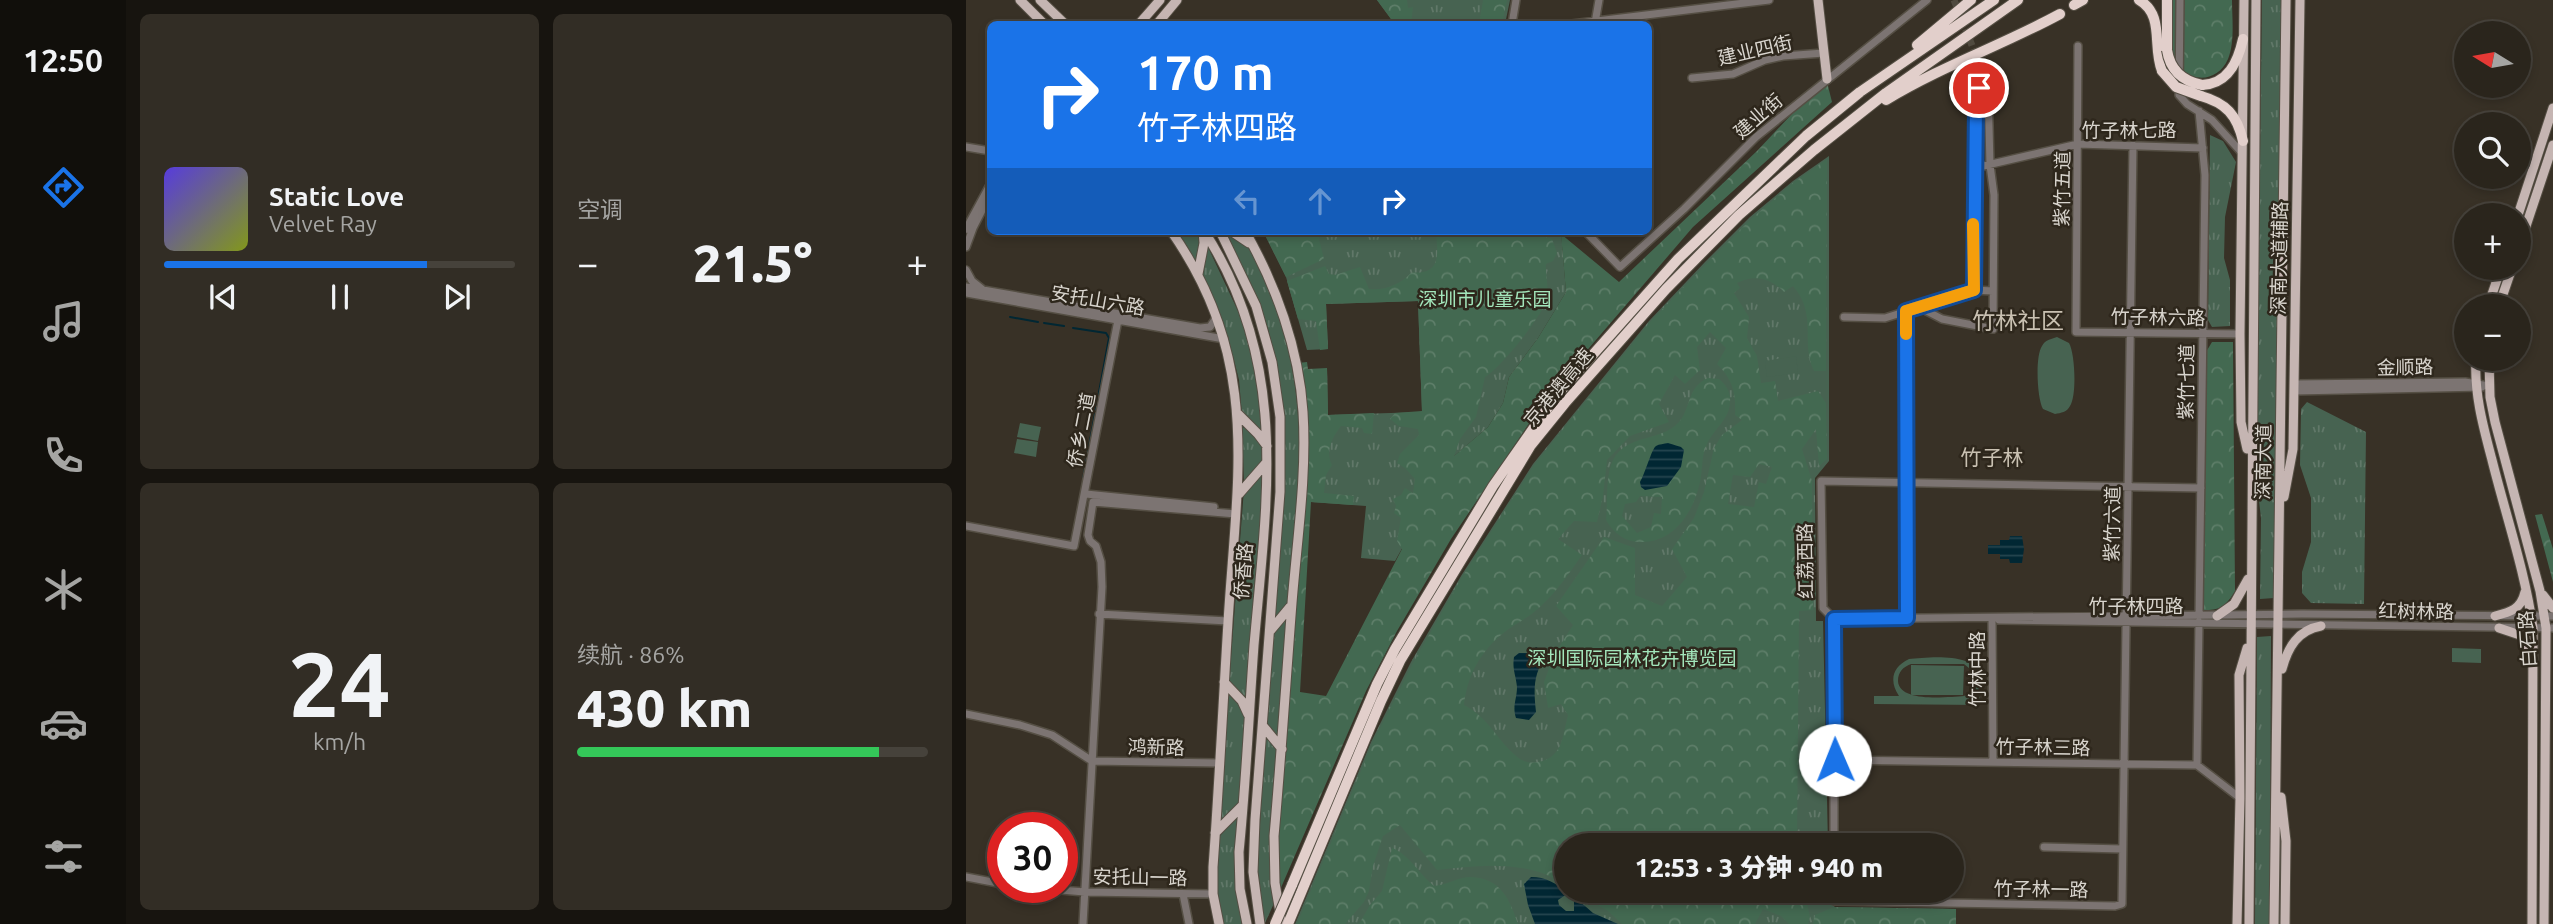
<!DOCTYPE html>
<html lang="zh">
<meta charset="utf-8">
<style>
:root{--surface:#2a251c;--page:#322d25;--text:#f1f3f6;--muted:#a5a5a3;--line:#46423b;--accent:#1a73e8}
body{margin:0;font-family:Ubuntu,"Noto Sans SC",sans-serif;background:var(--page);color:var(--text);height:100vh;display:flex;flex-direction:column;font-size:26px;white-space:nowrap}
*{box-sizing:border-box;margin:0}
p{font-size:23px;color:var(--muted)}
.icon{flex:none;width:38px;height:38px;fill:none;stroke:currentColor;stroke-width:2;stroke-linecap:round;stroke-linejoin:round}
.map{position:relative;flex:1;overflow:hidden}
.sheet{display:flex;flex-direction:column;gap:14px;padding:14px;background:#17140f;width:840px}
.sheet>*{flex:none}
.banner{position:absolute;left:21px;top:21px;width:665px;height:214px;border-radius:10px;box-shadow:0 4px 10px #0003,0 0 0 2px var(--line);background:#1a73e8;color:#fff;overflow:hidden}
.needle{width:46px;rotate:281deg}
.fabs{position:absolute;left:1488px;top:21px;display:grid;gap:14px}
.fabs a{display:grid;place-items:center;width:77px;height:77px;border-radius:50%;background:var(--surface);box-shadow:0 4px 10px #0003,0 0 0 2px var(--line);font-size:35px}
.speed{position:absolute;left:21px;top:812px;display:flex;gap:14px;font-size:35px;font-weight:700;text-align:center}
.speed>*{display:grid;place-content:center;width:91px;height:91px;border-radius:50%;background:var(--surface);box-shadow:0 4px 10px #0003,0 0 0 2px var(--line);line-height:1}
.speed .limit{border:10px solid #d22;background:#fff;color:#111}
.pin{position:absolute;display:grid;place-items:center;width:60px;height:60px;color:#fff;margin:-30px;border:4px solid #fff;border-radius:50%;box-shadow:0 2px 7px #0007}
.me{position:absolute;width:77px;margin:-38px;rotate:359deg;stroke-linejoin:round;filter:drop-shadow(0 0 5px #0008)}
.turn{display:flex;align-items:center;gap:24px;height:147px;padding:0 35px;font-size:32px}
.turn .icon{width:91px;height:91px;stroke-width:2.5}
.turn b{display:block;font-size:49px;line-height:60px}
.lanes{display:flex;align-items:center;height:66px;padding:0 35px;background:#0003;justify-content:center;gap:35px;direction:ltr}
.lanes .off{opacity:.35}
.big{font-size:52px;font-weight:800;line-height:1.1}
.sheet .tile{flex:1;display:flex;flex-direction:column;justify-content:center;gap:10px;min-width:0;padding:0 24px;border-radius:10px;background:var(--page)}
.sheet .dial{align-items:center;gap:0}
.dial b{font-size:91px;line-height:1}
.song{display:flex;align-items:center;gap:21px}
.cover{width:84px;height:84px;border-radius:10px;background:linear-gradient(135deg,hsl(250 70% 55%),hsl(70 70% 35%))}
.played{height:7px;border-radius:4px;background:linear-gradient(90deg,var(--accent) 75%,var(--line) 75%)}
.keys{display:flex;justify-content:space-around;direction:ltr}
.heat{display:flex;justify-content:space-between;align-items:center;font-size:38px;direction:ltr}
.charge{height:10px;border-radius:5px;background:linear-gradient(90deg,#34c759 86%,var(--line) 0)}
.sheet .tiles{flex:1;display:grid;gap:14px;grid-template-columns:repeat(2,1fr)}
.trip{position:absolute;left:588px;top:833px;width:410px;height:70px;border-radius:35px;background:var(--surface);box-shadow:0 4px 10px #0003,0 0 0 2px var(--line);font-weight:800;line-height:70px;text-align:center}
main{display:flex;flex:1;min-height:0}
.menu{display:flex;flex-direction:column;width:126px;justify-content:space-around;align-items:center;background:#110f0b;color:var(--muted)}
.menu .icon{width:49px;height:49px}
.menu .on{color:var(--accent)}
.menu b{font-size:32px;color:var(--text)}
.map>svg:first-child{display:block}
.grass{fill:url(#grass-tufts)}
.forest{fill:url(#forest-crowns);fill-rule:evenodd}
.garden{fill:#476351;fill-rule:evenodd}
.water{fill:url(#water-rules)}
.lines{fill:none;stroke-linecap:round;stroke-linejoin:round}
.stream{stroke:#012733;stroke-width:2}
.minor-tunnel{stroke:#504a3f;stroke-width:7;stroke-dasharray:7 3.5;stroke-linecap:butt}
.minor-casing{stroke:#554f44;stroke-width:10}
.major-casing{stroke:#554f44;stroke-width:11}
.highway-casing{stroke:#554f44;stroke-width:12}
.minor{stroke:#7c7472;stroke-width:7}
.major{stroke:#c5b5b2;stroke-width:9}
.highway{stroke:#e2cfcb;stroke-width:10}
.highway-bridge-casing{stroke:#554f44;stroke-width:12;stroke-linecap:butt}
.highway-bridge{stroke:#e2cfcb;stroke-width:10}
.route-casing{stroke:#114b97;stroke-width:18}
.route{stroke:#1a73e8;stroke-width:12}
.slow{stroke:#f59e0b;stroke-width:12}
.labels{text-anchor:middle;stroke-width:5;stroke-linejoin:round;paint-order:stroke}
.street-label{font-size:19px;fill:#d9d5ce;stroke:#2e271c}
.park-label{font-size:19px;fill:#a3e6bb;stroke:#2e271c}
.neighbourhood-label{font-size:21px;fill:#c9c1b2;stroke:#2e271c}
.quarter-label{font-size:23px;fill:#c9c1b2;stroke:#2e271c}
</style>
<main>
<nav class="menu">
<b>12:50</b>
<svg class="icon on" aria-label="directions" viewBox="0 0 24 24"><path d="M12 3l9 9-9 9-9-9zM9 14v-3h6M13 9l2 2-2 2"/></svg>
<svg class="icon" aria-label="music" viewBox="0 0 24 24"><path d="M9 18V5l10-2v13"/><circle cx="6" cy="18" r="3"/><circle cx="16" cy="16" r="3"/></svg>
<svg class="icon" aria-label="phone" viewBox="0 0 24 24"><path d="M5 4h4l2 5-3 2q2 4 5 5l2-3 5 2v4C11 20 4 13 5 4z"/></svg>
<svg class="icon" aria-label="climate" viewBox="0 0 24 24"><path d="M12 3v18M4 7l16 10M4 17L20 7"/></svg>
<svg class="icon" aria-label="car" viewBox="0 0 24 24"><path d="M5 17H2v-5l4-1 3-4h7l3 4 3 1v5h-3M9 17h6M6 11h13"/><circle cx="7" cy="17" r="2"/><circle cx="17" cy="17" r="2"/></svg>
<svg class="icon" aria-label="filters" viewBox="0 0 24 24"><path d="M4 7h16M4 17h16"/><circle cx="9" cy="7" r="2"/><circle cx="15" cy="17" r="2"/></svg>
</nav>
<section class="sheet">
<div class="tiles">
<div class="tile">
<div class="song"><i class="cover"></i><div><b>Static Love</b><p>Velvet Ray</p></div></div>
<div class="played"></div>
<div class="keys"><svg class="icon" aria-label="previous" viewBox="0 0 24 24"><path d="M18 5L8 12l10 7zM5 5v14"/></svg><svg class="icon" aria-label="pause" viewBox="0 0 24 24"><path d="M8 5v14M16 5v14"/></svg><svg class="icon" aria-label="next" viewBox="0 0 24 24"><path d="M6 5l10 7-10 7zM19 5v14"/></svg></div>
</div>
<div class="tile"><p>空调</p>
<div class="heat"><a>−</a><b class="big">21.5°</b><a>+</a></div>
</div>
<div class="tile dial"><b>24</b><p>km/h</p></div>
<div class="tile"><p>续航 · 86%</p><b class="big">430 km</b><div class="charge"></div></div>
</div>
</section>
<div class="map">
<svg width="1587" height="924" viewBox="0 0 1587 924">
<defs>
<pattern id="grass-tufts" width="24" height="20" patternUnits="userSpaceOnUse" patternTransform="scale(1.75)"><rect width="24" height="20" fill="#476351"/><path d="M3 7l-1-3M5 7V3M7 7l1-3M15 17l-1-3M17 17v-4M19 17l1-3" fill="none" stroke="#617869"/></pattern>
<pattern id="forest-crowns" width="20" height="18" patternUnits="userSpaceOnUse" patternTransform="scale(1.75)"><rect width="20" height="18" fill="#436951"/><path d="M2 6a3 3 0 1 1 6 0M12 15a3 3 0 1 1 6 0" fill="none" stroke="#5e7e69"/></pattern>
<pattern id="water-rules" width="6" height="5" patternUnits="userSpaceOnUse" patternTransform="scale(1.75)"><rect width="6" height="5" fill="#012733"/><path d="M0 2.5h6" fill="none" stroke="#25454f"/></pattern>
</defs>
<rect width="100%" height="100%" fill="#383126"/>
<path class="grass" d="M411,0H544L539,24H423L425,19Z
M1296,0H1316L1308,598L1294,599L1295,518L1290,474Z
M1244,135L1257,141L1270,162L1259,217L1258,258L1264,280V326L1246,327L1242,320Z
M863,156V461L849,478L850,621H857L862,845H600V891H863L864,902L869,907L990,909V924H329L405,742L445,662L495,576L567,464L683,321L739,262L784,217L827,181Z
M208,231L234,233L236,239L231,265Z
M257,231C289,243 292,262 304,291C338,381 336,443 329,537C329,550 329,592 325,601C322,608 313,616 308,621C316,516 332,416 297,313C287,284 271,258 257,231Z
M307,231H595L600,292L572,338L543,377L537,403L522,427L487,457L429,561L395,558L400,506L345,502L361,368L362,415L456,412L452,301L360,304L362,349L341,350L320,277L300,237Z
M241,245L279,326L291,375L297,434L276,415L273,380L267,356L235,271Z
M1341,402L1400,432L1398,604L1345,603L1336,593V572L1345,542V498L1334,465L1335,409Z
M276,427L285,430L296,441L298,462L278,483Z
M299,471L280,702L263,683L278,489Z
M324,613L314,742L300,726L307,629Z
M1305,636L1304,924H1289L1291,637Z
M261,692L273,700L280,715L272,807L252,827Z
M299,734L314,750L310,899L299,923L291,879Z
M271,817L269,883L276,924H256L250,884L252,838Z"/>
<path class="forest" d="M411,0H441L442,8L447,7L445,24H423L425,19Z
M517,0H541L536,24H513Z
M1205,0H1266C1266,18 1269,42 1262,59C1250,87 1214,82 1206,54C1202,38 1205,17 1205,0Z
M861,82L866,102L727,227L599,376L566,419L485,539L431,631L400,691L314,890L312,829L339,458L332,363L341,362L342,369L361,368L362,415L408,413L406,434L398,433L396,428L375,426C366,438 359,451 366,465L360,475L358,493L388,496L387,505L345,502L334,692L360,696L436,549L431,541L435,518L428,513L430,506L427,499L435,495L439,488L447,493L449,479L439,468L431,463L434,454L453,435L452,429L433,426L424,419L429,413L456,411L452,301L360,304L362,349L354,350L350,321L332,319L321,281L359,266L363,274L369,275L394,267L403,289C418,291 435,284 445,273C449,272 453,273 457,272C477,268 470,244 470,231H561L586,239L591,253L587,261L580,264C579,277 584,287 580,301C575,318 534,368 519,377L510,417L494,439L488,456L522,427L537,403L543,377L572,338L600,292L595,234L653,282L792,150L838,101Z
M861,159L860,371H848C834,342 852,315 827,286L818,292C805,278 788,274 771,283L774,288L768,293L783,317L781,338L791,356L795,383L809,381L812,401L852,391L860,403L861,459L853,466L850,429L836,449L846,481L847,610L833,611L831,845H600V886C564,859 513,865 471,870L434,825L417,836L407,866L403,891L398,902L379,924H331L407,742L447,663L496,577L568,465L684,322L741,263L785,219L828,182ZM744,332L760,348L751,364C767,380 770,393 769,415L776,420L756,435L748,448L738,492L728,518L706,549L721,577L696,606L669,595V548L638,537L590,606L607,625L588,655L578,682L582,708L595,704L602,715C599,726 597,745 590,752C582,762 565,766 554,759C533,744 523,717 498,705C501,677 513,654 535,635C545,626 557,621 567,613C587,597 602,575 616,555L592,539L608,521L631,522L637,496L641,460L664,436L703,422L693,404L709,375L719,384L734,370L731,347ZM793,464L806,467L800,484L793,482L788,507L762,504L767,475L784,477Z
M307,231H355L353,239L358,259L320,277L300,237Z
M1246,342H1267L1269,591C1260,606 1254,611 1236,610L1240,352Z
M742,378L753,379C760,385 765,392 764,402C764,419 747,430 741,444C735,457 737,469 734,482C728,511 708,543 675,542C659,542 648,534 640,520C642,502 639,477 647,460C661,432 700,443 716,418C725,403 723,386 742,378ZM674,496L696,497L695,514L688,513L685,527L671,533L656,516L659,504L670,502Z
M1576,514L1587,549V582L1569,515Z
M426,848C443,854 454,875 468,886C481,885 492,877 505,877C535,878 544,900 552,924H393L404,905L416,891Z
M608,891H838L844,917L842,924H823L815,916L797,909L789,924H656L642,911Z
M868,907L990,909V924H847L849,915Z"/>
<path class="garden" d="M1091,337L1103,343C1109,353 1111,396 1104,406C1101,412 1095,413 1089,414L1077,409C1071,399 1069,356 1076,346C1079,340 1085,339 1091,337Z
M830,356L832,373L801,377L799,361Z
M54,423L75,427L72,441L51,437Z
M51,439L72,442L70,457L48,453Z
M1486,648L1515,649V663L1486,662Z
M943,659C962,657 1010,652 1015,676C1017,684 1013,690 1008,696L1014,697L1013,705L908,704V696H933C923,681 926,667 943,659ZM945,664H998L1009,673C1012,684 1008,692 998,696C982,697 933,703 932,681C932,672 937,667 945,664Z
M945,665L998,666L997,695H945Z"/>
<path class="water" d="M702,443L715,447L718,450L715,467L701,486L679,490L675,487L674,482C679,474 686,448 690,446C693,444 698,444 702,443Z
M1044,536H1056L1058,549L1056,563H1044L1043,559H1034V554H1022V545H1034V540H1043Z
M570,647L580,653L581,656C566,673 568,693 570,712L563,720L550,718C546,706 551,699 551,687C550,676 546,669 548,657L553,653H564Z
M565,877C580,877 591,883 601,894L592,900L593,905L600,911H608V899H611L627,913L652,924H569L562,905L558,884Z"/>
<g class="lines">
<path class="stream" d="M44,317L72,322
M78,323L98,326
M107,328L140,333L143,338L117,479"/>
<path class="minor-tunnel" d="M988,0L1022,86"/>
<defs>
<path id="minor" d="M1214,0L1213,95L1221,104L1246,120L1276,153
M629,23L633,0
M546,24L550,0
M606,24L803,0
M1112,46L1110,332L1274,334
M726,78L767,74L799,60L817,56L858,53
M1233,111L1239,175L1233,616
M0,147L24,151
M1010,160L1017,166L1112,144L1237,148
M0,229L24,185
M619,231L654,267L718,209L790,137L961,0
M0,247L7,228L24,195
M0,270L6,281L16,289
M0,287L234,328L244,327L250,318
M0,293L258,339
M953,307L976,319L1027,329L1028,195L1024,165L1022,86L1013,87L1011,93L1008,290
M940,311L941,618
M878,317L919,318L1008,290L1027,291
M1329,384L1499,382L1523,386
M1329,391L1516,387
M120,494L248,507
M0,526L108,546L152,320
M133,614L262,621
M1026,618L1027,762
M868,619L1336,614L1587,616
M1033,620L1587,628
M0,714L54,725L86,735L126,761
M869,760L1231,765L1274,798
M126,761L253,763
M1231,765L1233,622
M868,845V619L857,608L855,481L1235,488
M1078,847L1156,849
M0,877L37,884
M58,887L119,892L247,894
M868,891V901L1149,906L1156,904L1167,145
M217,894L223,924
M117,924L136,587L135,562L130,546L124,541L122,535L127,502L270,514"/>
<path id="major" d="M54,0L78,24
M74,0L99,24
M852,0L861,79
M1278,0L1274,334L1275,422L1281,449
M173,24L194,0
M191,24L211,0
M1552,215L1587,108
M205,231C296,361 271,475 262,622C257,703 253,785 247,867V894L253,924
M238,231C324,363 301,498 288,645C283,714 280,783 273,852L274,889L281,924
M254,231L290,306L306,362L314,417V492L289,820L287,872L294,924
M265,231L283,243
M279,231C310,285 333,349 337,412C341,475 331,540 326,603C320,680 315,758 308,836L309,883L316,924
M1552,250L1587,145
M232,274L238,243L237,231
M1522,306L1535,268
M1533,306L1546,268
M1510,359C1508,393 1517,426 1526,460C1540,516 1559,571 1567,628L1566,924
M1523,359L1524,397L1529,422L1574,591L1580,628L1578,924
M272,414L292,434L301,446
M273,494L300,463
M1318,497L1327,449L1334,0
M1577,595L1587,608
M1251,616L1268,604L1282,579
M1529,616C1545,612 1555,609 1559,592
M1533,628L1557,636L1564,652
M304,631L324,607
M1316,669C1322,647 1332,630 1355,626
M258,682L276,701L282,714
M297,726L316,749
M1315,797L1320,841L1319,924
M249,833L276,806
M1271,924L1274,798L1273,675L1281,648
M1283,924L1290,0
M1308,924L1320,0"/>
<path id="highway" d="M1173,0C1199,15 1186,46 1196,71
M1108,5L1117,0
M951,45L1005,0
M1201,50V0
M1236,85C1262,84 1272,62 1277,39
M1235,96C1260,103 1271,115 1277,141
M920,100C976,66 1037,45 1094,14
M326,885L411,684L429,649L527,486L590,396L712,259L840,136L894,92L1028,0
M322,924L415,701L434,661L565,445L599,403L700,289L773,215L848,150L920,93L1052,0"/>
</defs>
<use href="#minor" class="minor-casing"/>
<use href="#major" class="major-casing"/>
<use href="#highway" class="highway-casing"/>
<use href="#minor" class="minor"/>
<use href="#major" class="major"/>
<use href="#highway" class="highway"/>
<defs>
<path id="highway-bridge" d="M1201,50C1204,70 1216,81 1236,85
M1196,71L1210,87L1235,96
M309,924L326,885"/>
</defs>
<use href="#highway-bridge" class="highway-bridge-casing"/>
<use href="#highway-bridge" class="highway-bridge"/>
</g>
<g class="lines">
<defs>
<path id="route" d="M869,760L868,619L941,618L940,311L1008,290L1010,105L1013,88"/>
</defs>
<use href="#route" class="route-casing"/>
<use href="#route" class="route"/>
<path class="slow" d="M940,334V311L1008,290L1007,224"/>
</g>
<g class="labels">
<g class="street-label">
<text transform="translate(789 50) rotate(-13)" y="7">建业四街</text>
<text transform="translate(792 116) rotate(-41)" y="7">建业街</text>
<text x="1163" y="137">竹子林七路</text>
<text transform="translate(1096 189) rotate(-89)" y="7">紫竹五道</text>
<text transform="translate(1313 258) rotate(-89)" y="7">深南大道辅路</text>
<text transform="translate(132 300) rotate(10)" y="7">安托山六路</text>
<text transform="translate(1192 317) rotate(1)" y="7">竹子林六路</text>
<text transform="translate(1439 367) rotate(-1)" y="7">金顺路</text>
<text transform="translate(1220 382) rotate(-89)" y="7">紫竹七道</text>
<text transform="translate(592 387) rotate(-50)" y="7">京港澳高速</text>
<text transform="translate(115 430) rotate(-79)" y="7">侨乡二道</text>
<text transform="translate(1297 462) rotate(-89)" y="7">深南大道</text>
<text transform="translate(1146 524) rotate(-89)" y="7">紫竹六道</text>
<text transform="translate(839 561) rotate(-91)" y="7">红荔西路</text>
<text transform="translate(277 571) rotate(-85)" y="7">侨香路</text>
<text x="1170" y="613">竹子林四路</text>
<text transform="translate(1450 611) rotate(1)" y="7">红树林路</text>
<text transform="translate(1561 639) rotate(-94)" y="7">白石路</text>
<text transform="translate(1011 669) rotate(-90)" y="7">竹林中路</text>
<text transform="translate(190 747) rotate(1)" y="7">鸿新路</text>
<text transform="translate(1077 747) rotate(1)" y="7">竹子林三路</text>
<text transform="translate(174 877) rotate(1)" y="7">安托山一路</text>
<text transform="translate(1075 889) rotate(1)" y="7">竹子林一路</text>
</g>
<g class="park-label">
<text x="519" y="306">深圳市儿童乐园</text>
<text x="666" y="665">深圳国际园林花卉博览园</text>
</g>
<g class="neighbourhood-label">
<text x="1026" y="465">竹子林</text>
</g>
<g class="quarter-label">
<text x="1052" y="329">竹林社区</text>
</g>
</g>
</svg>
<div class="fabs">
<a><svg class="needle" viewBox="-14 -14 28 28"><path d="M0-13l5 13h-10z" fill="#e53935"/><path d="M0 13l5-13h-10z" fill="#a5a5a3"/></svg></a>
<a><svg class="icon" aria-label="search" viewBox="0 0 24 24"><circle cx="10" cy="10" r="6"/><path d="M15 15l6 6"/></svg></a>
<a>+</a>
<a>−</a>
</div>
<div class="speed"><div class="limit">30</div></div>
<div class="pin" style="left:1013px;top:88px;background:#d93025"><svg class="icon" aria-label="arrive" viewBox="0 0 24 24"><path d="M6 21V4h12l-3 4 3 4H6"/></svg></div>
<svg class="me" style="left:869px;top:760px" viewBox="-20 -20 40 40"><circle r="19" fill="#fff"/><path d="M0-13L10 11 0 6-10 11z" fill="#1a73e8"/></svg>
<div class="trip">12:53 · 3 分钟 · 940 m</div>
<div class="banner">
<div class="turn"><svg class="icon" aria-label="right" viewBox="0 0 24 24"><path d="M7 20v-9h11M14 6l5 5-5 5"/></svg><div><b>170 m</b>竹子林四路</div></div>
<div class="lanes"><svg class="icon off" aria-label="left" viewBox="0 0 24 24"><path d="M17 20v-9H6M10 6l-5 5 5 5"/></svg><svg class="icon off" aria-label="ahead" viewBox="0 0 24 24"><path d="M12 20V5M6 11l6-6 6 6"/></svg><svg class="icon" aria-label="right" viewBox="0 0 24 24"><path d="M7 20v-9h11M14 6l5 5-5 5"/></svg></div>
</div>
</div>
</main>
